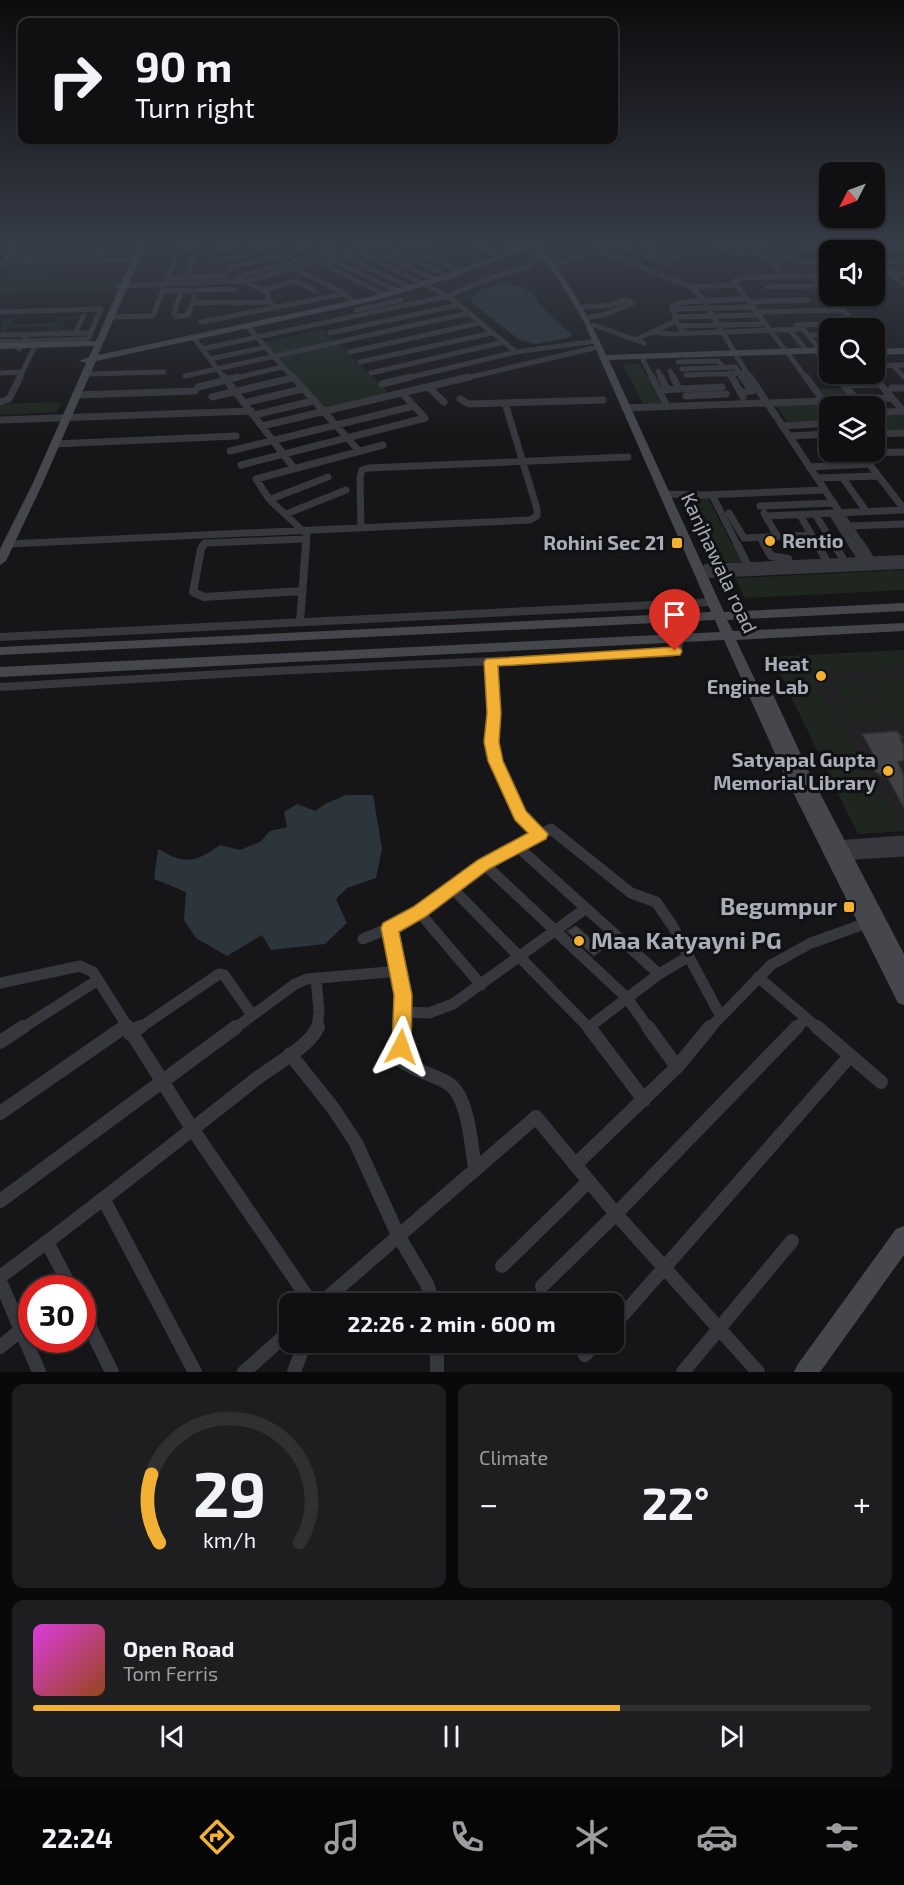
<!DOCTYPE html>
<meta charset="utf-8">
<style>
:root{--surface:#101012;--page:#1e1e20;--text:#f1f3f6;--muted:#9c9d9f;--line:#303032;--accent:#f2b134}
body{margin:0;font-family:"Exo 2",sans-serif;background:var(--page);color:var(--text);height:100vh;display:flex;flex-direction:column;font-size:22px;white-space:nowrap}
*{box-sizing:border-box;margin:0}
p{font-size:20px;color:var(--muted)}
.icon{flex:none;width:33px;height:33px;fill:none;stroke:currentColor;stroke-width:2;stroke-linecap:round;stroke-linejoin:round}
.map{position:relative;height:1372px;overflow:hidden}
.details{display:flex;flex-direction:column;gap:12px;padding:12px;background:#09090a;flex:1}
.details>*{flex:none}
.hud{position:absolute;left:18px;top:18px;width:600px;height:126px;border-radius:12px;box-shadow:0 2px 4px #0004,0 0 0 2px var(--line);background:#101012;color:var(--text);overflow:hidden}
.needle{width:39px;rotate:228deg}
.tools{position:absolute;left:819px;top:162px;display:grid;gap:12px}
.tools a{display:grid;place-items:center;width:66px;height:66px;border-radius:12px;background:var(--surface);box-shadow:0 2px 4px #0004,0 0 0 2px var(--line);font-size:30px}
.speed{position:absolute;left:18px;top:1275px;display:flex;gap:12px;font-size:30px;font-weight:700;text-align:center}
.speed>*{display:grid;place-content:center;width:78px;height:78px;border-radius:50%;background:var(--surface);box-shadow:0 2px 4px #0004,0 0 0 2px var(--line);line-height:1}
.speed .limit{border:9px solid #d22;background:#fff;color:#111}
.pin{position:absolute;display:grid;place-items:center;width:51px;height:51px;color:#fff;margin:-62px -26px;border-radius:50% 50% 50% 0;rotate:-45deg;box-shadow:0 0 6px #0007}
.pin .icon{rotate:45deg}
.me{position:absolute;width:66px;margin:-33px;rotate:4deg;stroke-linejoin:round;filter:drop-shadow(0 0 4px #0008)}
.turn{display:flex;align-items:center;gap:21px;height:126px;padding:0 18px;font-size:27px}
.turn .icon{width:78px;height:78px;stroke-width:2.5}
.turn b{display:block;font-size:42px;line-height:51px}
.big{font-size:45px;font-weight:700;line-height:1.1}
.details .card{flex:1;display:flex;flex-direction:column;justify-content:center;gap:9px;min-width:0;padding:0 21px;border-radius:12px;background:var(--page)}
.details .dial{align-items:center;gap:0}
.dial svg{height:156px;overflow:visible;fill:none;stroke:var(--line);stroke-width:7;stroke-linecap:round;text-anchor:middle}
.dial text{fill:var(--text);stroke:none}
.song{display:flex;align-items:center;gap:18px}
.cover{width:72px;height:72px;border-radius:9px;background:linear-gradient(135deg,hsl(300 70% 55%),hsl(20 70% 35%))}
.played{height:6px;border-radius:3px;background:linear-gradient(90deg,var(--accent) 70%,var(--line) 70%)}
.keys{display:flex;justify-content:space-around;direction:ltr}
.heat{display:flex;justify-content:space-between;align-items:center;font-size:33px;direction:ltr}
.details .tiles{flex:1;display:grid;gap:12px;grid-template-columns:1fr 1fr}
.card:last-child{grid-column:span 2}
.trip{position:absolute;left:279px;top:1293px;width:345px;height:60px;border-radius:12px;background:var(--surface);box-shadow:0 2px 4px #0004,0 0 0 2px var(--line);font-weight:700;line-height:60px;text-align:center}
.menu{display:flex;height:96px;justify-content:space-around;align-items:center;background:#060607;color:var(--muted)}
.menu .icon{width:42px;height:42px}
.menu .on{color:var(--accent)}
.menu b{font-size:27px;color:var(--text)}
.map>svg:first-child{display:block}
.built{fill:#222225}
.green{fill:#1e261f}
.water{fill:#2c353c}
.building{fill:#404145;stroke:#303034;stroke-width:1.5}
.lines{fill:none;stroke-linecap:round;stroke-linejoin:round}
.street-far4{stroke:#37383d;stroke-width:5}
.street-far3{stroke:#37383d;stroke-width:7}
.street-far2{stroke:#37383d;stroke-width:8}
.street-far1{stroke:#37383d;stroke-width:11}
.street{stroke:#37383d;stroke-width:14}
.secondary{fill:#45474d;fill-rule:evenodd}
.route{fill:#f2b134;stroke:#9d7322;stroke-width:1.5}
.poi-dot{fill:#f2b134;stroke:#111113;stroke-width:2}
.labels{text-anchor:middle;stroke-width:6;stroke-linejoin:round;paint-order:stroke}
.poi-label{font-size:20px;font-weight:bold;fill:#a8adb8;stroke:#111113;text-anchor:end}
.street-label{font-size:20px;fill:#a8adb8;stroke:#111113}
.near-poi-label{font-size:24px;font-weight:bold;fill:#a8adb8;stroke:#111113;text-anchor:end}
</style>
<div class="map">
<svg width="904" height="1372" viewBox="0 0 904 1372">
<rect width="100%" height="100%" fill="#161618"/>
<path class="built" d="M904,650V831L858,834L772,657Z"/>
<path class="green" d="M58,264L48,282L117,280L113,290L0,295V282L10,265Z
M81,316L79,319L66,320L61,329H75L73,333H48L51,327L8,328L3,335H0L3,321L0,319L14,318L11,324L55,323L57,317Z
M324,329L391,395L325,411L265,342Z
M640,364L662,404L644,405L623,365Z
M843,388L854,402L829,403L819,389Z
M62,402L57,412L0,415V404Z
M821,404L829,416V421L787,422L776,405Z
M904,415V431L886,432L875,418L874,416Z
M708,498L741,562L714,563L683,499Z
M904,570V590L745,598L735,578Z
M904,650V668L810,674L904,831L858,834L772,657Z
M904,679V718L846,722L836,704L878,702L866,681Z
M857,681L867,699L842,701L832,683Z"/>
<path class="water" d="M505,283L531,290C537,306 559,322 572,335L569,338L536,344L521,341L474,305L470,298L481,289Z
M346,795H373L382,849L376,878L347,888L336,899L347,923L325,944L271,950L262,935L227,956L196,938L184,920L186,892L154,879L158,849C186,865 194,863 220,845L240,850L260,842L270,831L287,827L284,812L297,804L315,811L325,804Z"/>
<path class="building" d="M897,731L903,738H900L904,746V760L898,762L904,775V808L888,779L875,772L874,766L877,761L862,734Z
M576,926L602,949L594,956L567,931Z"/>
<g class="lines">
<path class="street-far4" d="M229,247L245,255
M323,247L339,255
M364,247L436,280
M384,247L449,276
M403,247L460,271
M423,247L428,249
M479,247L501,256
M507,247L516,250
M623,247L670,264
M646,247L679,259
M720,247L743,255
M737,247L779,261
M831,247L835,250
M863,247L867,250
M186,249L193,247
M880,249L904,248
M354,250L448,296L516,352
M598,250L625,261
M0,251H12
M750,253L765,247
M340,254L411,288
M199,255L230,247
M18,256L129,252
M874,257L904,285
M328,258L398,291
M786,258L803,262H830
M317,261L385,295
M628,262L692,287L704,301L735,353
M880,262L904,261
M4,263L130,260
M214,263L272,247
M2,265L15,247
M552,266L609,247
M293,268L342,292L355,303
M228,269L307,247
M874,274L904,273
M811,275L859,328
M784,276L773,263L812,247
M240,277L321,253
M167,278L224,276
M186,281L193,257
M246,282L268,293L269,301L276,308
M118,286L249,281L365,247
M692,287L735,285
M767,287L820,286
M263,290L295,281L315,291
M163,291L235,289
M181,291L174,314L176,317L188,315L195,296
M750,302L808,300
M193,303L233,302
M232,303L270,302
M584,307L610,305L626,300L633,303L603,315L590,317
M672,309L754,307
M356,310L401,300
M0,312L101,309L88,339L23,341L19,349
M757,312L842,310
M109,317L153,316L180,247
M674,317L760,315
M201,322L344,294
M594,325L644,343
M796,325L837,324
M800,325L820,350
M679,326L765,324
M248,327L294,379
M789,329L807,351
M653,332L670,334L803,329
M75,333L84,315
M330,333L459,305
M684,333L676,321L672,306L684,302L747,299
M0,335L91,333
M808,335H830
M194,338L225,379
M635,340L676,321
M0,342L23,341L26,337
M874,345L876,347
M202,349L448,296L490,278L529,266L535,257L543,254
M350,352L480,323
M818,354L830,368
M737,357L751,379
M210,359L266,347
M643,360L653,379
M360,362L492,333
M678,362L718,361L723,367
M893,365L904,377
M874,366L904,365
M682,369L735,367L743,379
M658,371L662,379
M670,371L674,379
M0,373L22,372
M371,373L504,342
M729,373L732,379
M86,374L164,372
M834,374L838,379
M871,374L875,379
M686,375L743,373
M185,376L469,313
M19,379L34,348
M232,379L282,367
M288,379L292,378
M403,379L516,352L596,341
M462,379L598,347
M807,379L733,281L741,278L830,275"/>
<path class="street-far3" d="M224,377L294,468
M293,377L359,451
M652,377L667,406
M661,377L667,389
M673,377L679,389
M732,377L743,397
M750,377L862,546
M806,377L830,410
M837,377L862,406
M874,377L904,412
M382,384L410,377
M844,385L880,384
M198,387L238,377
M428,387L444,402
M892,388H904
M659,390L722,387
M740,392L752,391L742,377
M76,395L195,391
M686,396L726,394
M212,397L292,378
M460,399L469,404L603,400
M855,399L892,398
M0,402L9,399L20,377
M244,403L302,389
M625,408L822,401
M874,413L904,411
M254,415L313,401
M0,420L251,411
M874,422L884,434
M262,426L469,377
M782,426L830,423
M874,434L904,433
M789,436L830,434
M54,444L236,436
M230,451L414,406
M838,452L849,465
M860,452L904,509
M861,453L904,452
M241,465L425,418L402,393
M809,467L870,464
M842,477L866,511
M817,478L878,476
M664,494L704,495L825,490
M712,495L738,546
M271,499L328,477
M760,506L834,503
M729,513L744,538L811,535
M764,513L777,536
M832,513L853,546
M286,514L346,490
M815,514L835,546
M800,515L818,546
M766,516L904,510
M849,526L904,524
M361,528L360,477L362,470L368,468L628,457
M303,531L269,499L256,479L383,445
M760,537L765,546
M8,544L530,520L537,516V509L505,403
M203,546L205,543L306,539
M306,546L307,533"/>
<path class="street-far2" d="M204,544L201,549L193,592L204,597L302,591
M737,544L748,566
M764,544L771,556L788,559
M817,544L825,558
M834,544L842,557
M852,544L860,556
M861,544L871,560
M707,568L904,559
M710,574L904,565
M300,622L306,544
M0,637L714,602
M491,662L494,713L491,742L494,758
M0,687L274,671L672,653L679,646L680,638"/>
<path class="street-far1" d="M494,757L520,815L540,834
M835,846L904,841
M518,847L659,974
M841,855L904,851
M484,864L627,998L649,1029
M452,888L590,1029
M419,912L481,985
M389,929L403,995L402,1029
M363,939L405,921L484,864L551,829L631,893L656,902L672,925L720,1015
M758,977L819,1029
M316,978L319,1011L317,1029
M0,983L80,966L93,972L129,1029
M404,1012L429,1013L453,1004L585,909
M589,1027L659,974L688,957
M21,1029L98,980
M122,1029L126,1026
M138,1029L219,974L224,975L252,1015
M234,1029L295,984L307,979L400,971
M709,1029L771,965L811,943L867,923
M796,1029L805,1019"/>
<path class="street" d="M128,1027L193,1130L312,1304
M403,1027L402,1061C416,1072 434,1074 449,1084C469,1098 471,1145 475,1168
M589,1027L644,1100
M648,1027L677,1067
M817,1027L881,1082
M130,1034L140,1027
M0,1042L23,1027
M290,1054L333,1108L356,1143L398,1235L427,1284L434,1304
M0,1113L124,1027
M575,1165L677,1067L710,1027
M104,1200L195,1372
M0,1201L236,1027
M47,1242L71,1288
M502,1266L588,1182
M0,1277C87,1213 171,1146 256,1079C273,1066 310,1046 318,1027
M0,1281L39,1372
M542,1286L616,1214L797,1027
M320,1304L536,1117L616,1214L758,1372
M82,1311L112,1372
M614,1325L849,1057
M437,1342V1372
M0,1347L21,1330
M585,1355L597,1342
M244,1372L290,1331
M294,1372L305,1342
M683,1372L792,1241"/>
<path class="secondary" d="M137,247H145L98,355L369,297L446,274L520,247H530L452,278L374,301L96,361L42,485L6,561L0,565V549L32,485L86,363L79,361L89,357L94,346L0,349V343L96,341Z
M534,247H542C568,281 589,316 606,355L830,347V353L609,360L724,612L904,603V611L727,620L733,631L904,623V631L736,640L758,686L763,683L770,688L811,776L904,954V1005L898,1003L786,778L724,640L0,677V667L720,632L715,620L0,655V647L711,612L584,322L559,280Z
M904,348V354L874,355V349Z
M904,1226V1255L820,1372H794L798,1364L896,1229Z"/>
</g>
<linearGradient id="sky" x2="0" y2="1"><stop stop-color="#0c0c0d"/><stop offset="0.56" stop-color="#363c48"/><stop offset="1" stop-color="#363c48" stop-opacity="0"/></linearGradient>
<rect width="904" height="439" fill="url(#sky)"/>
<path class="route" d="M675,647L680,648L682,651L680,655L498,666L501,713L499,742L503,761L526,811L548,834L546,839L489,869L425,917L399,932L412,995L411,1047L408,1054L401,1056L394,1054L392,1047L394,995L381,928L383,923L413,907L478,860L528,833L515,820L488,761L484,742L487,713L484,662L486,659Z"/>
<g class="poi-dot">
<circle cx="770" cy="541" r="6"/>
<rect x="671" y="537" width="12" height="12" rx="3"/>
<circle cx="821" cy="676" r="6"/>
<circle cx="888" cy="771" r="6"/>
<rect x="843" y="901" width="12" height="12" rx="3"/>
<circle cx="579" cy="941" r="6"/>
</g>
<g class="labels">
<g class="poi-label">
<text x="782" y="548" text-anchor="start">Rentio</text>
<text x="665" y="550">Rohini Sec 21</text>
<text x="809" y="671">Heat<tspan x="809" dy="23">Engine Lab</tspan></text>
<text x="876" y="767">Satyapal Gupta<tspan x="876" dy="23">Memorial Library</tspan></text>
</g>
<g class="street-label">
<text transform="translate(719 563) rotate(65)" y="7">Kanjhawala road</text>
</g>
<g class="near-poi-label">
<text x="837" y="915">Begumpur</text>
<text x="591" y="949" text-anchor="start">Maa Katyayni PG</text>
</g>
</g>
</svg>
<div class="tools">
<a><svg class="needle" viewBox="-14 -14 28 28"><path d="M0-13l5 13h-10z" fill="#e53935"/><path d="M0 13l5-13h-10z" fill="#9c9d9f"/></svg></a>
<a><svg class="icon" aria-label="sound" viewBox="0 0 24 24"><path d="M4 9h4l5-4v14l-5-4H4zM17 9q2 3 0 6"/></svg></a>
<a><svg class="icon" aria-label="search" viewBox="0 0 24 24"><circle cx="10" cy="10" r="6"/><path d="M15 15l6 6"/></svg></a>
<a><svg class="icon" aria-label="layers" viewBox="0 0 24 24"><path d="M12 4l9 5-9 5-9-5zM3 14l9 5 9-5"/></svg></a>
</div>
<div class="speed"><div class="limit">30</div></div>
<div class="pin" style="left:675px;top:651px;background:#d93025"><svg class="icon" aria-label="arrive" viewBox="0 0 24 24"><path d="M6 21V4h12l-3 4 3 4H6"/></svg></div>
<svg class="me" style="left:401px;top:1047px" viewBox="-20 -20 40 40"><path d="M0-17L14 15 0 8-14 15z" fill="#f2b134" stroke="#fff" stroke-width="4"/></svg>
<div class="trip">22:26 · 2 min · 600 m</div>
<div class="hud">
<div class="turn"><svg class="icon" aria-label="right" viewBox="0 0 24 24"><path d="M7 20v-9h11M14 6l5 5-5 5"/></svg><div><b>90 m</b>Turn right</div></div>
</div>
</div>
<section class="details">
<div class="tiles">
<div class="card dial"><svg viewBox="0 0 100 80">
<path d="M14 69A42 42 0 1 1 86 69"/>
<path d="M14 69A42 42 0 0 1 10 34" stroke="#f2b134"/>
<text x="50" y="56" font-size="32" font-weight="700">29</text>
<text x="50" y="72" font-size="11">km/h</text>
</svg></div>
<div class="card"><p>Climate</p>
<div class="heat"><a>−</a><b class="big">22°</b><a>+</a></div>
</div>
<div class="card">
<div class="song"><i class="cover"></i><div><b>Open Road</b><p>Tom Ferris</p></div></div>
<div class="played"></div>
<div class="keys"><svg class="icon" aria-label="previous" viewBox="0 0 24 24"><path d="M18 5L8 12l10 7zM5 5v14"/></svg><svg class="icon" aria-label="pause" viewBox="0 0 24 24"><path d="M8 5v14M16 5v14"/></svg><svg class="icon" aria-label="next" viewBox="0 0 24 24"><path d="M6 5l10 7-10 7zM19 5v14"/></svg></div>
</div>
</div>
</section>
<nav class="menu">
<b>22:24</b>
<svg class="icon on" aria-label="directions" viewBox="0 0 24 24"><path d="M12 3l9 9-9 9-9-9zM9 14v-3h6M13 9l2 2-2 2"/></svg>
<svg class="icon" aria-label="music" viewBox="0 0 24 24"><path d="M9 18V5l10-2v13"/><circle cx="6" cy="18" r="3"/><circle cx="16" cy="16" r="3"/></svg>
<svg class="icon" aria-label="phone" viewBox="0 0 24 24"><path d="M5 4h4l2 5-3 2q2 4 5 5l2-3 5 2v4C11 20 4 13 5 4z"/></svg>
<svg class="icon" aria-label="climate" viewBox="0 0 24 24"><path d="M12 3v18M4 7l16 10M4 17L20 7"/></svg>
<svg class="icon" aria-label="car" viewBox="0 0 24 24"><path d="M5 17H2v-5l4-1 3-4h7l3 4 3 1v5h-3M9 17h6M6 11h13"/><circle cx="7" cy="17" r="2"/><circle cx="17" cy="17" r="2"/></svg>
<svg class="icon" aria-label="filters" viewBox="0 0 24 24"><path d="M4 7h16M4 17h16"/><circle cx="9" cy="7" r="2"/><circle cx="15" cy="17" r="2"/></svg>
</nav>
